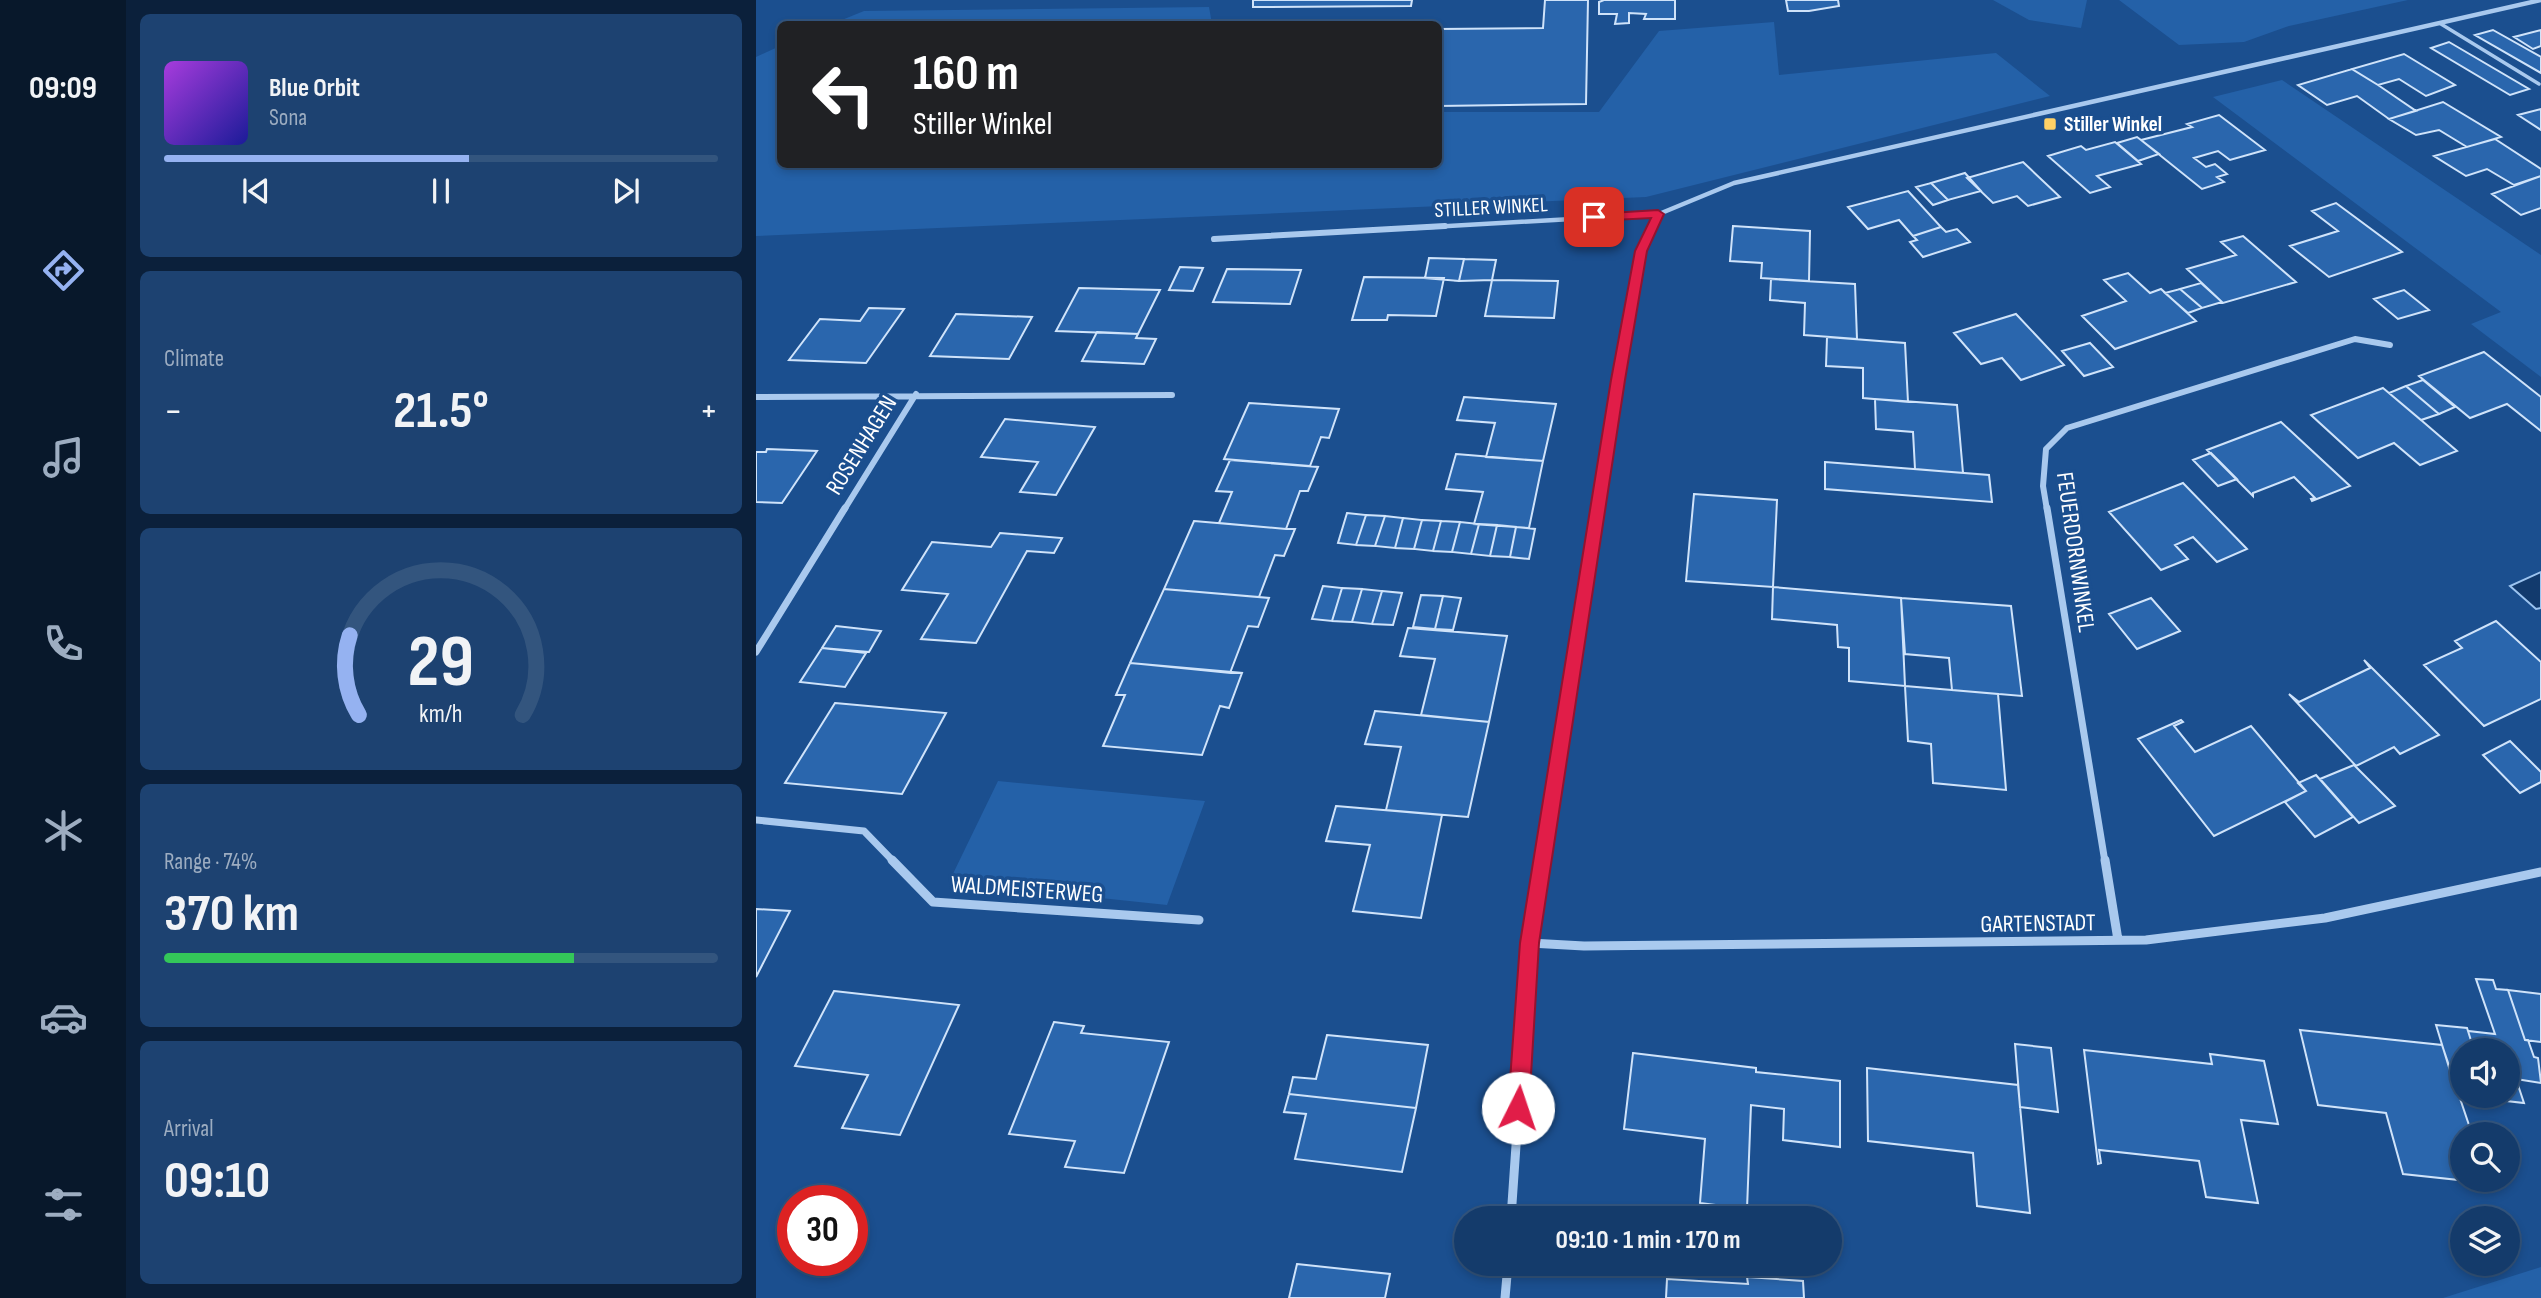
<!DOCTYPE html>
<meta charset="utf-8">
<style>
:root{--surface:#143b6b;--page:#1d4271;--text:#f1f3f6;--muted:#9dadc1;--line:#33557e;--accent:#95b2f1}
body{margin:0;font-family:"Sofia Sans Condensed",sans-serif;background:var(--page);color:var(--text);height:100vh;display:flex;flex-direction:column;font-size:26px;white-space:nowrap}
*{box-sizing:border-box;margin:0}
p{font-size:23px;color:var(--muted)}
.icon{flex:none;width:38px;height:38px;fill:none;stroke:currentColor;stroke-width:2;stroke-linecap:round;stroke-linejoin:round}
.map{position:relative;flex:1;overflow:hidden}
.sheet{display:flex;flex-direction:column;gap:14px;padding:14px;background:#0b203b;width:630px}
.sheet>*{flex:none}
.guide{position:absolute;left:21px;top:21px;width:665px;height:147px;border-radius:10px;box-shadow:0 4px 10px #0003,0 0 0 2px var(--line);background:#202124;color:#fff;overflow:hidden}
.tools{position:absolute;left:1694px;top:1038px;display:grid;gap:14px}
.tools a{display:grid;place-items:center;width:70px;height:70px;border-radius:50%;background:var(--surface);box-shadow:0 4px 10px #0003,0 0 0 2px var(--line);font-size:35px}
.speed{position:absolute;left:21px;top:1185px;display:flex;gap:14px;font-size:35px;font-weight:700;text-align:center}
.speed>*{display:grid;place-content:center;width:91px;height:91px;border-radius:50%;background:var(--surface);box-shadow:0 4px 10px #0003,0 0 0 2px var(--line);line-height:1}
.speed .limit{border:10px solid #d22;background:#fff;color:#111}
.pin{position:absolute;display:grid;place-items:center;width:60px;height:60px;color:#fff;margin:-30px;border-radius:14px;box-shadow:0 4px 10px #0006}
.me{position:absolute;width:77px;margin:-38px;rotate:4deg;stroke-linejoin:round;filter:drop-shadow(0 0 5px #0008)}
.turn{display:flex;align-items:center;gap:24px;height:147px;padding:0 21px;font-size:32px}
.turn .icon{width:91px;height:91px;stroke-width:2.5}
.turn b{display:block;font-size:49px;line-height:60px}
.big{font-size:52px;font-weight:700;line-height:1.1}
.sheet .card{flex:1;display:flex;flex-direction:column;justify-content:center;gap:10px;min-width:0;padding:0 24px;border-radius:10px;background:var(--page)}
.sheet .dial{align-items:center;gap:0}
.dial svg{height:182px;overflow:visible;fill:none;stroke:var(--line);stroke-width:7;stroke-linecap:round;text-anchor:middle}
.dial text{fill:var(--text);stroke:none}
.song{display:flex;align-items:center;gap:21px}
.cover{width:84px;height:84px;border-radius:10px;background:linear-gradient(135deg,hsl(280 70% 55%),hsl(240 70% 35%))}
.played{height:7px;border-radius:4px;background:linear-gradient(90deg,var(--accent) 55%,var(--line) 55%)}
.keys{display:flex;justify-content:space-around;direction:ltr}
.heat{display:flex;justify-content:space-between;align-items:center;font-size:38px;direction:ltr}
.charge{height:10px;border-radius:5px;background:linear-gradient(90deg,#34c759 74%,var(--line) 0)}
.trip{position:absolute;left:698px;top:1206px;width:388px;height:70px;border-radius:35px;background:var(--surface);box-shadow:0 4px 10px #0003,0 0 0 2px var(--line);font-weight:700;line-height:70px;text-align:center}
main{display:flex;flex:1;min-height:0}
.menu{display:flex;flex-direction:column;width:126px;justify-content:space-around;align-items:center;background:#08182b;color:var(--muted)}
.menu .icon{width:49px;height:49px}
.menu .current{color:var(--accent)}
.menu b{font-size:32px;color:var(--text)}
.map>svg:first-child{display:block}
.green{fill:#2461a8}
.water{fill:#123a6d;stroke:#9cc4f0;stroke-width:2}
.building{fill:#2a66ad;stroke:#cfe3fa;stroke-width:2}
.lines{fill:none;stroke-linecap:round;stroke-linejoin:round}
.service{stroke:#a9c9ee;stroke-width:3.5}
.minor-far3{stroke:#a9c9ee;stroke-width:4.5}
.minor-far2{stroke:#a9c9ee;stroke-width:6}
.minor-far1{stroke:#a9c9ee;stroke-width:7}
.minor{stroke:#a9c9ee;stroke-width:9}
.route{fill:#e11d48;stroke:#92132f;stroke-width:2}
.poi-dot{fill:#ffd166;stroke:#1b4f8f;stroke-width:2.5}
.labels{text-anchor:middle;stroke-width:7;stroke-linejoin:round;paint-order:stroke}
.far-poi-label{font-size:21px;font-weight:bold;fill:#fff;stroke:#1b4f8f;text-anchor:start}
.far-street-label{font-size:21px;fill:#fff;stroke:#1b4f8f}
.street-label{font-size:24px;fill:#fff;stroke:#1b4f8f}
</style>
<main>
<nav class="menu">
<b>09:09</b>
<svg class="icon current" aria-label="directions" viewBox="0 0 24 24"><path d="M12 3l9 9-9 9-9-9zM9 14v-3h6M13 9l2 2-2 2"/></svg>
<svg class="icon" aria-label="music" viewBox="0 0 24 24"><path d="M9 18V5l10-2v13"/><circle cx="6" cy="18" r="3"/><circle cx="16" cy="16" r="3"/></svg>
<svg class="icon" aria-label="phone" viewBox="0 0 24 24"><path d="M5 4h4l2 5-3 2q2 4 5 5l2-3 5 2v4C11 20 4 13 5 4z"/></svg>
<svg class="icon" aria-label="climate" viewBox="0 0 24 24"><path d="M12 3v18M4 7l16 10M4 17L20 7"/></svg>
<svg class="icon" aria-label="car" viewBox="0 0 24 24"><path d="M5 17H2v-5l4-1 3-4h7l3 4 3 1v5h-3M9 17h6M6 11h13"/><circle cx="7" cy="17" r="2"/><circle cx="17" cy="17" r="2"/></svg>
<svg class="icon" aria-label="filters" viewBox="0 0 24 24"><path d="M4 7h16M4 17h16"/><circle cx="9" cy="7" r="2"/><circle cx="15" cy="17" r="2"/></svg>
</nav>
<section class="sheet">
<div class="card">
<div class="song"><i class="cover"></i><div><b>Blue Orbit</b><p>Sona</p></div></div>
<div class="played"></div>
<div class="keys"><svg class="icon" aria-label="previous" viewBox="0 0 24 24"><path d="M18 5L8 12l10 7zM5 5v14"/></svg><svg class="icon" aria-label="pause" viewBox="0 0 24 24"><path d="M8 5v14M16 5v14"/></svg><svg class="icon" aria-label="next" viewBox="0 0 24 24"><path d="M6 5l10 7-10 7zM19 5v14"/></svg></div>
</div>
<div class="card"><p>Climate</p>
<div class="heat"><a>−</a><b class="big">21.5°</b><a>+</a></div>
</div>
<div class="card dial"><svg viewBox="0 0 100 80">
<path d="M14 69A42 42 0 1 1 86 69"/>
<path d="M14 69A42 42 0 0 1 10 34" stroke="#95b2f1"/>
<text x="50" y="56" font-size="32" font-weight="700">29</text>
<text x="50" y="72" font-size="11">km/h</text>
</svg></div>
<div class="card"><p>Range · 74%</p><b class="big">370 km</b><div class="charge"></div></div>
<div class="card"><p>Arrival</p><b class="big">09:10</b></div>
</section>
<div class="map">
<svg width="1785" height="1298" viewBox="0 0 1785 1298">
<rect width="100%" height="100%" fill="#1b4f8f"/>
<path class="green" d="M1237,0H1331L1325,28L1273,20Z
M1363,0H1652L1533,26L1488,42L1423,45Z
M453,7L456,24H76L108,11Z
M1018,22L1023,75L1240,53L1294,96L890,197L0,236V57L24,46V164H682L683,112H843L903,31Z
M1526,80L1785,255V377L1715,324L1745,312L1457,97Z
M242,781L449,801L411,905L193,882Z
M1785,1267V1298H1687Z"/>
<path class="water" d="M1785,572V608L1780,609L1754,586Z"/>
<path class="building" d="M497,0H656L655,6L497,7Z
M789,0H832L830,104L682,106V29L787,28Z
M848,0H919V19H888L890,14L873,13V23L859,24L861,14H843V2Z
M1030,0H1082L1083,6L1053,11H1032Z
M1737,30L1785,57V73L1719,35Z
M1785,30V46L1777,49L1758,37Z
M1693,42L1773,89L1754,95L1675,48Z
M1648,54L1699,85L1670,96L1643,79L1622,85L1596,69Z
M1596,69L1622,85L1660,111L1633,119L1601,96L1571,105L1542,85Z
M1687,102L1745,137L1711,147L1683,130L1660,135L1633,119Z
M1785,109V130L1762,115Z
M1463,115L1509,150L1474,160L1462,151L1438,158L1450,167L1459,164L1471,174L1461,177L1468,182L1446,189L1385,140L1436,127L1431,124Z
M1381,137L1385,140L1403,154L1382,161L1361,143Z
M1739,139L1785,169V176L1758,185L1731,169L1710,176L1678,156Z
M1359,142L1385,164L1341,176L1354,187L1334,193L1292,156L1325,146L1330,150Z
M1267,162L1304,197L1272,206L1261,196L1237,203L1211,178Z
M1209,173L1225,191L1192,200L1175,183Z
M1785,176V208L1765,215L1736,194Z
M1175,183L1192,200L1177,205L1160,187Z
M1152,191L1185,227L1157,236L1143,220L1112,229L1092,207Z
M1580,203L1646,252L1573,277L1534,246L1582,231L1556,211Z
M977,226L1054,231L1053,281L1005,278L1006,263L974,261Z
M1185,227L1190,232L1201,229L1214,242L1167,257L1154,242L1161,240L1157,236Z
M1487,236L1540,282L1467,303L1431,269L1480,255L1465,242Z
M673,258L708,259L703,281L669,278Z
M708,259L740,260L736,280L703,281Z
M424,267L447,268L437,291L413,290Z
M471,269L545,270L534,304L457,302Z
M1372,273L1394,293L1405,289L1440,321L1359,349L1326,316L1370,301L1348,280Z
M608,277L688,278L680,316L632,315L631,320H596Z
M1015,279L1099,284L1101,339L1048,335L1049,303L1014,300Z
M736,280L802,281L798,318L729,316Z
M1445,283L1466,302L1446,308L1424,289Z
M323,288L404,290L382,334L300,331Z
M1424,289L1446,308L1432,313L1409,293Z
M1648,290L1673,310L1642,319L1618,299Z
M113,308L148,309L110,363L33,360L64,319L104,321Z
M200,314L276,317L253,359L174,356Z
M1260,314L1308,365L1265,380L1246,358L1225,364L1198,333Z
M341,332L382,334L380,338L400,339L388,364L326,361Z
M1071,337L1149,343L1152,402L1107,398V368L1070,366Z
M1334,343L1357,367L1328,376L1306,351Z
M1728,352L1785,397V431L1751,404L1714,418L1663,376Z
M1667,380L1699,407L1683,414L1650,386Z
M1650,386L1683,414L1665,420L1633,393Z
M1627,388L1665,420L1701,451L1664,465L1638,443L1602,458L1555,415Z
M708,397L800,404L787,461L730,457L739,423L701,420Z
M1119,399L1201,405L1207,473L1159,469L1157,432L1120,429Z
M493,403L583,409L573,438L565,437L554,466L468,459Z
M249,419L339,427L300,495L264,492L282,462L225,457Z
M1525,422L1594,486L1556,501L1555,499L1559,498L1538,477L1497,493V496L1451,450Z
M11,449L61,451L26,503L0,502V452H10Z
M1455,453L1481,479L1462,486L1437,460Z
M700,454L787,461L773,528L718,524L727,492L690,489Z
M474,460L562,467L552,491H544L530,529L463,523L476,492L460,491Z
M1069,462L1233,475L1236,502L1069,489Z
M1427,483L1491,549L1461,562L1437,537L1419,545L1432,559L1405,570L1353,512Z
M938,494L1021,500L1017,587L930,581Z
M591,513L610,515L600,545L582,543Z
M610,515L629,516L619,546L600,545Z
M629,516L647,518L639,548L619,546Z
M647,518L666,520L658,549L639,548Z
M666,520L685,521L677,551L658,549Z
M438,521L530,529H539L528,556L519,555L503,597L408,589Z
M685,521L704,522L696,552L677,551Z
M704,522L723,524L715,554L696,552Z
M723,524L741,525L734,556L715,554Z
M741,525L760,527L754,557L734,556Z
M760,527L779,529L773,559L754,557Z
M244,533L306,538L298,553L271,551L220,643L165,639L192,594L146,590L176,542L235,547Z
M567,586L586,588L576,621L556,619Z
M1017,587L1145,598L1149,686L1093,681V648L1082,647L1081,625L1016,619Z
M586,588L606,589L596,622L576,621Z
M408,589L513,598L502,627L492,626L474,673L374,663Z
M606,589L626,591L616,624L596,622Z
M626,591L646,593L637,625L616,624Z
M665,595L687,596L679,629L657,627Z
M687,596L705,598L697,630L679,629Z
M1145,598L1255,606L1266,696L1196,690L1193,658L1149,654Z
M1395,598L1424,631L1381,649L1353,614Z
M1740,621L1785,662V699L1728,726L1668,665L1706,648L1699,641Z
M80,626L125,631L113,652L66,648Z
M652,628L751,636L733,722L665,715L679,659L644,656Z
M66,648L110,653L89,687L44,682Z
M1608,660L1683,735L1644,754L1638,747L1600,766L1533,694L1543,702L1614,668Z
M374,663L486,673L473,708L464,706L446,755L347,746L369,695H360Z
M1149,686L1242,694L1250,790L1177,783L1175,744L1152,741Z
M79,703L190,713L146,794L29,783Z
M619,711L733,722L712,817L630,810L645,747L609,744Z
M1425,720L1427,722L1418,726L1439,752L1495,726L1550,791L1458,836L1382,739Z
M1754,741L1785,772V782L1764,793L1727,755Z
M1598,765L1639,806L1603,823L1564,779Z
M1560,775L1597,817L1559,837L1529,802L1550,791L1542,783Z
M580,806L686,815L665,918L597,911L614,845L570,841Z
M0,909L34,911L0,977Z
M1720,979L1737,980L1740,989L1752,990L1769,1040H1772L1778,1057L1782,1058L1785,1083L1760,1079L1768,1103L1733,1099L1732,1096H1752V1050H1718L1712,1031L1739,1034Z
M1752,990L1785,994V1042L1769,1040Z
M78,991L203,1005L144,1135L86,1128L112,1075L39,1066Z
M298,1022L328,1026L325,1033L413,1042L368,1173L309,1167L319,1141L253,1134Z
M1680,1025L1711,1028L1712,1031L1718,1050H1706V1091L1700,1090Z
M1544,1030L1686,1045L1716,1134H1706V1180H1730L1731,1183L1647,1174L1630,1113L1562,1105Z
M571,1035L672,1045L660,1108L533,1094L537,1077L560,1079Z
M1259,1044L1295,1048L1302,1112L1264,1107Z
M1328,1050L1456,1064L1454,1054L1508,1061L1522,1124L1485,1120L1502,1203L1450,1197L1443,1161L1343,1150L1345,1163L1342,1164Z
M877,1053L1000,1068V1072L1084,1081V1147L1027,1140L1028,1109L995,1105L991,1209L944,1203L949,1139L868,1129Z
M1111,1068L1262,1085L1274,1213L1221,1206L1217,1153L1112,1141Z
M533,1094L660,1108L646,1172L539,1159L550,1114L528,1112Z
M541,1264L634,1274L629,1298H533Z
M991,1277L1047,1281L1048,1298H910L911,1279L992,1284Z"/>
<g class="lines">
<path class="service" d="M1685,24L1783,84"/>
<path class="minor-far3" d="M658,228L903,214L978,183L1785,0
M896,228L903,214"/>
<path class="minor-far2" d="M458,239L689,226
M0,397L416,395
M88,510L160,394
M844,510L885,252L897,226
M1291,510L1287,486L1290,449L1311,428L1599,339L1634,345"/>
<path class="minor-far1" d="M1291,508L1349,862
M0,652L89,508
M0,820L108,831L138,862
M787,862L844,508"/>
<path class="minor" d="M136,860L177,902L443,920
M1349,860L1362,940
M774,943L828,946L1390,940L1569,918L1785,872
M755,1218L774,943L787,860
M749,1298L752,1264"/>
</g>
<path class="route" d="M902,210L908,214L891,251L869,380L783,943L773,1108L770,1115L762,1118L755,1115L752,1108L764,943L855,380L879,251L895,218L838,221L832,217L838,214Z"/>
<rect class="poi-dot" x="1287" y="117" width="14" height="14" rx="3.5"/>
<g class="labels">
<g class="far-poi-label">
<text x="1308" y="131">Stiller Winkel</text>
</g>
<g class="far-street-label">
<text transform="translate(735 207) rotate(-3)" y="7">STILLER WINKEL</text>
</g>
<g class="street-label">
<text transform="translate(105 445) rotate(-58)" y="8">ROSENHAGEN</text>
<text transform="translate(1320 552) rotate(82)" y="8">FEUERDORNWINKEL</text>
<text transform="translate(271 889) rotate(4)" y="8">WALDMEISTERWEG</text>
<text transform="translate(1282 923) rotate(-1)" y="8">GARTENSTADT</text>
</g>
</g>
</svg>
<div class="tools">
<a><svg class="icon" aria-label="sound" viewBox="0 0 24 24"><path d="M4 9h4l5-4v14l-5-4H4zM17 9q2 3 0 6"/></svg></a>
<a><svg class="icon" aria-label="search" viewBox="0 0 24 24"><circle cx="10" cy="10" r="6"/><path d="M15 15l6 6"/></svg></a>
<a><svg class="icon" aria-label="layers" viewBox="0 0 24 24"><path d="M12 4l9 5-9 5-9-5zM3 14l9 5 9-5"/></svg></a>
</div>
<div class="speed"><div class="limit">30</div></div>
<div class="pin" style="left:838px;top:217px;background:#d93025"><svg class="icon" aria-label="arrive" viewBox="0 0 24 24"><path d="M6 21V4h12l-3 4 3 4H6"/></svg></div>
<svg class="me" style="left:762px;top:1108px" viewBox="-20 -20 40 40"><circle r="19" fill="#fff"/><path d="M0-13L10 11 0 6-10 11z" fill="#e11d48"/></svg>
<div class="trip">09:10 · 1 min · 170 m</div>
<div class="guide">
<div class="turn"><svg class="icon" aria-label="left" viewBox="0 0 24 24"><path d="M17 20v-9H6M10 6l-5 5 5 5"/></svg><div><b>160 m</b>Stiller Winkel</div></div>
</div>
</div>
</main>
